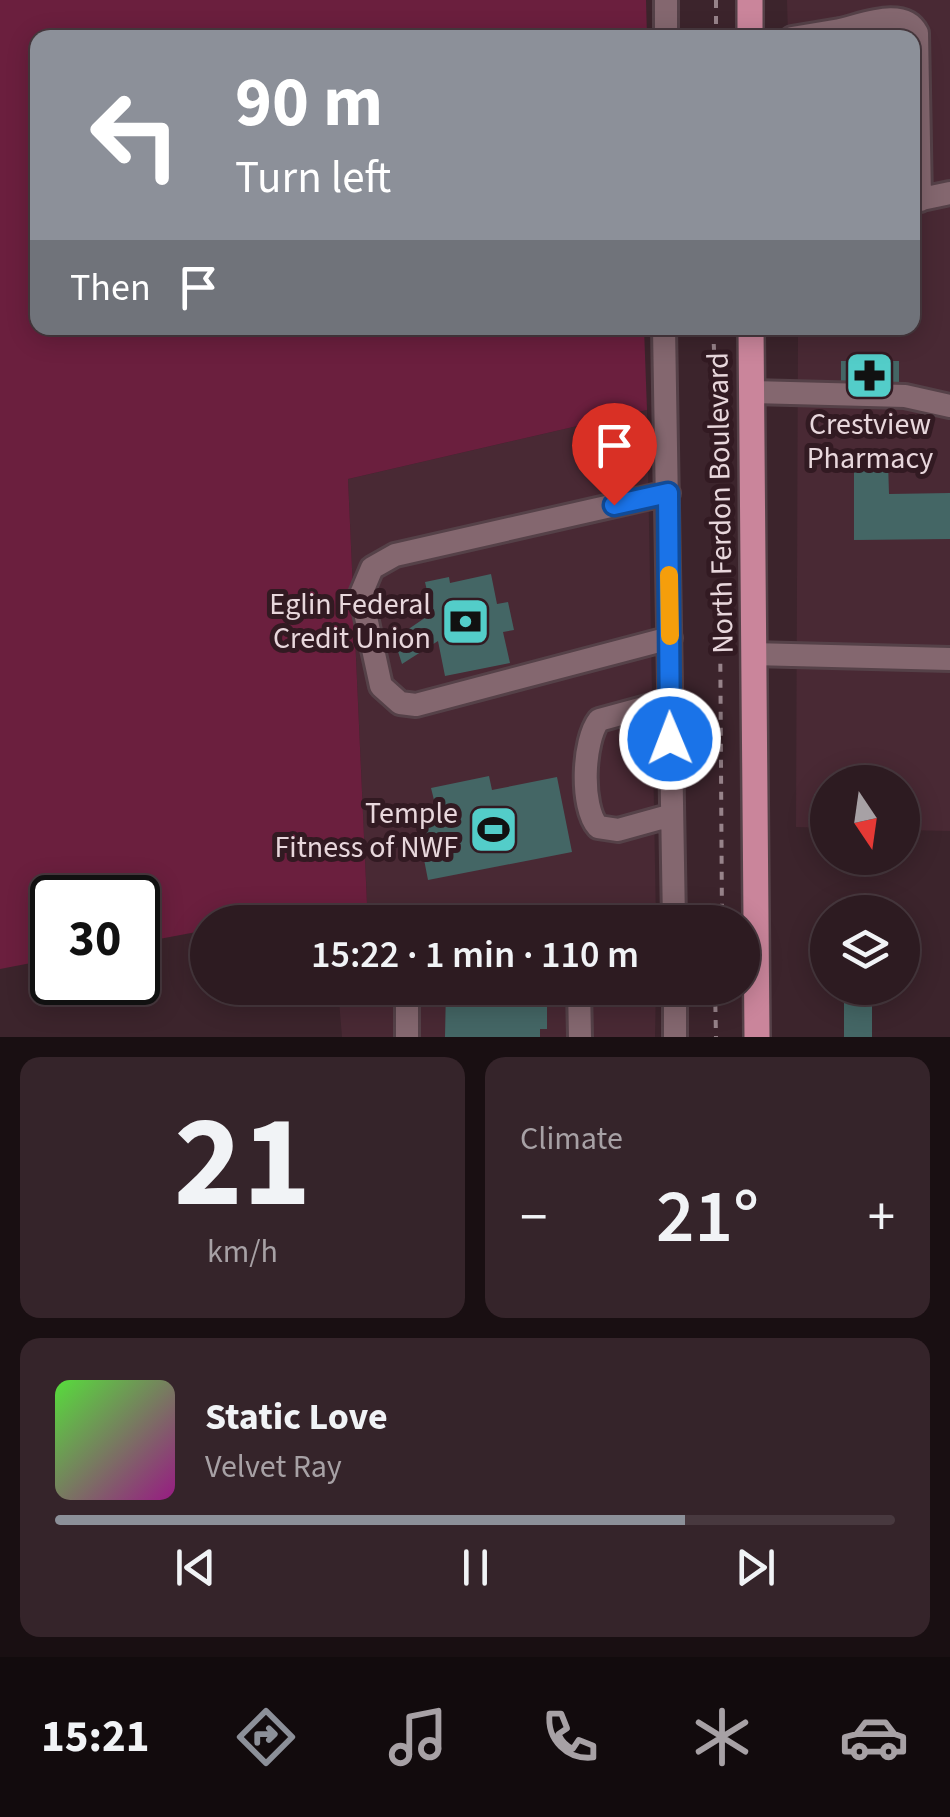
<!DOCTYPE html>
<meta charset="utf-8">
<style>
:root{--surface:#2d1b21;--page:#35242a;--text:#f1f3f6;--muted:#a7a1a5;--line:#48393f;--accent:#8c9099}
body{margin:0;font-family:"Source Sans 3",sans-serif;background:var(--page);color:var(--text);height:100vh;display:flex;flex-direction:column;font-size:38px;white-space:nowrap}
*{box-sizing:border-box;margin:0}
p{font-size:32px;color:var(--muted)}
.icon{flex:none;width:55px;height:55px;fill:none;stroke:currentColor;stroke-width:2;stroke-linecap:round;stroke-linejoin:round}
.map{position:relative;height:1037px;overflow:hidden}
.panel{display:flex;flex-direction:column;gap:20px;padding:20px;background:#190f12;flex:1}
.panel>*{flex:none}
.guide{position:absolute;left:30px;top:30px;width:890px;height:305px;border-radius:20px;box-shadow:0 5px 25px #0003,0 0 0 2px var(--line);background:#8c9099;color:#fff;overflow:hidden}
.needle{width:65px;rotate:167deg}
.controls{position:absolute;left:810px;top:765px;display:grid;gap:20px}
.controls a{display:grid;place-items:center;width:110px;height:110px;border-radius:50%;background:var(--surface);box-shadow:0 5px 25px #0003,0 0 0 2px var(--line);font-size:50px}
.speed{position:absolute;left:30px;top:875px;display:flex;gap:20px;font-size:50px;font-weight:700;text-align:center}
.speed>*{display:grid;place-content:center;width:130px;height:130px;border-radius:50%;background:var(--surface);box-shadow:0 5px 25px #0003,0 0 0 2px var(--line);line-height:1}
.speed .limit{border:5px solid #111;border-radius:15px;background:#fff;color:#111}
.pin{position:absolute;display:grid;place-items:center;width:85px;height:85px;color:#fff;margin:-102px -42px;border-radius:50% 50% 50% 0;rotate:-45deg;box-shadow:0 0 10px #0007}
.pin .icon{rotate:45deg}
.me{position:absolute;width:110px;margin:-55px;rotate:359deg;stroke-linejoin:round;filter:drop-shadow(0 0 8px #0008)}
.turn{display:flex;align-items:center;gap:35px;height:210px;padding:0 40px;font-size:45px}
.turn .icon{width:130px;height:130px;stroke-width:2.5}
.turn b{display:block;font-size:70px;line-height:85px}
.then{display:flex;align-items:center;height:95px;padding:0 40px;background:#0003;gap:20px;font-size:38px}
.big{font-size:75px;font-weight:600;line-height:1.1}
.panel .tile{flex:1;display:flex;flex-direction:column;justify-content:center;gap:15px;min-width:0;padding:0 35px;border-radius:20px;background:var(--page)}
.panel .dial{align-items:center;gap:0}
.dial b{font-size:130px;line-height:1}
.song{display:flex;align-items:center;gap:30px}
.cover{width:120px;height:120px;border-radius:15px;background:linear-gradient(135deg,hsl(110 70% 55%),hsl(310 70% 35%))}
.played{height:10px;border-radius:5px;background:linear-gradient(90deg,var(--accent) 75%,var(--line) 75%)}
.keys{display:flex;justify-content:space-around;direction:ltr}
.heat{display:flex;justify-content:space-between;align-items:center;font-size:55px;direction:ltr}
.panel .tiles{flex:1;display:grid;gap:20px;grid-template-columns:1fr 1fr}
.tile:last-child{grid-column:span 2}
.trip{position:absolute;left:190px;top:905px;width:570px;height:100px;border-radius:50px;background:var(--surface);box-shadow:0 5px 25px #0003,0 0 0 2px var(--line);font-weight:600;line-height:100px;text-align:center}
.tab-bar{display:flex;height:160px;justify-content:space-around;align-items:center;background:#120b0d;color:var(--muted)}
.tab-bar .icon{width:70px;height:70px}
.tab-bar .current{color:var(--accent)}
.tab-bar b{font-size:45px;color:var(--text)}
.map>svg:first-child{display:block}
.built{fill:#492934}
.green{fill:#6b1f3e}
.building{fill:#446665}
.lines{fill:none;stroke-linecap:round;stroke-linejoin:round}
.minor-casing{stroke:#554148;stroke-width:28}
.major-casing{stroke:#554148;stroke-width:30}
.path{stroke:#97838a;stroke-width:4;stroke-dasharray:8 8;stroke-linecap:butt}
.minor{stroke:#84676f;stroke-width:22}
.major{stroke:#ca859b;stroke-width:25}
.route-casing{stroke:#114b97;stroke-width:25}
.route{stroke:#1a73e8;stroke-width:18}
.slow{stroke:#f59e0b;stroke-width:18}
.labels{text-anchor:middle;stroke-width:10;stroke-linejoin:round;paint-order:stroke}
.poi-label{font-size:30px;fill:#e8d7dc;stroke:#321a22;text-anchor:end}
.street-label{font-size:30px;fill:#e8d7dc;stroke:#321a22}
</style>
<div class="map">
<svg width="950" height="1037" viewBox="0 0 950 1037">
<rect width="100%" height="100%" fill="#3c242c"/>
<path class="built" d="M787,0H950V182L913,190L912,38L788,37Z
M950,205V831L903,830L902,782H828L827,828L796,827L798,328H912L913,213Z
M647,410L656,922H334L333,906L367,903L348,479Z
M338,988H656L655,1037H342Z"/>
<path class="green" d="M0,0H646L647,37L38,38V328H644L647,410L348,479L367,904L247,922H208L207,930L138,943V898H52V959L0,969Z"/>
<path class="building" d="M838,328H890L891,331L839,337Z
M841,361H899V389L841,388Z
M854,462H888L889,494L950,493V539L854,540Z
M491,574L497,604L508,602L514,630L503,632L510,663L445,676L438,641L402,664L394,639L432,613L425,582L449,577L450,583Z
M489,776L492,790L557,777L572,852L428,880L414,808L435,804L431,788Z
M814,794H828V815H814Z
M446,988H547V1029H540V1037H445Z
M844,1001H872V1037H844Z"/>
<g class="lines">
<defs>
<path id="minor" d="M840,30C863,25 904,7 917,33L920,200
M666,38V0
M792,38L840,30V38
M912,201L950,193
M664,328L674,922
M752,392L905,396L950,406
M668,493L395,555L372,568L361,594L381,686L400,703L416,705L670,638
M754,654L950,659
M669,701L599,720C583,740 580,807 598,827L618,830L672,815
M407,988V1037
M579,988L580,1037
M675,988V1037"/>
<path id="major" d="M750,0V38
M751,328L757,1037"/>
</defs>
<use href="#minor" class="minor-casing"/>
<use href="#major" class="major-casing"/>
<path class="path" d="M716,0V38
M713,328L719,456L722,922
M715,988L716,1037"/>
<use href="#minor" class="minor"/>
<use href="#major" class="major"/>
</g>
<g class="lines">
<defs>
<path id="route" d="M614,505L668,493L670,739"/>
</defs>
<use href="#route" class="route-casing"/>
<use href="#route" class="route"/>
<path class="slow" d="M669,575L670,636"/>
</g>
<defs>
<symbol id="pharmacy-square" viewBox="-11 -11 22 22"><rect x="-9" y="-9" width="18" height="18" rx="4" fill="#53cdc9" stroke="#321a22"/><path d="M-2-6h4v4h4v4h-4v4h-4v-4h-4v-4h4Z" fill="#111"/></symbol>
<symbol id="bank-square" viewBox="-11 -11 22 22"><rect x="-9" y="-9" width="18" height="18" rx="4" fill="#53cdc9" stroke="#321a22"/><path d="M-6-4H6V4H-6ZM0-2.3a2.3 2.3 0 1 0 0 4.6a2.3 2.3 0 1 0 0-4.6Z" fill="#111"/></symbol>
<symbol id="stadium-square" viewBox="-11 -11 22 22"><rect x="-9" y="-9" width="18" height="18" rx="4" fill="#53cdc9" stroke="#321a22"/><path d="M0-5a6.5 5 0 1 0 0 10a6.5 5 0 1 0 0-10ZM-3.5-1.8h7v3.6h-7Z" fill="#111"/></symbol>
</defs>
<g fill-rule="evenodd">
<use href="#pharmacy-square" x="842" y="348" width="55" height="55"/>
<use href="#bank-square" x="438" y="594" width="55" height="55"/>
<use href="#stadium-square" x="466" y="802" width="55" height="55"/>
</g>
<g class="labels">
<g class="poi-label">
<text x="870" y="434" text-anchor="middle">Crestview<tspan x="870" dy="34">Pharmacy</tspan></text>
<text x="431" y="614">Eglin Federal<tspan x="431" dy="34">Credit Union</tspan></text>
<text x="458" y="823">Temple<tspan x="458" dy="34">Fitness of NWF</tspan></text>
</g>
<g class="street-label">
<text transform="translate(720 503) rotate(-91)" y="10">North Ferdon Boulevard</text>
</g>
</g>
</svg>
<div class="controls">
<a><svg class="needle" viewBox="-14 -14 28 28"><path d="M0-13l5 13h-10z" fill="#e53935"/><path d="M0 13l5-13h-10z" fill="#a7a1a5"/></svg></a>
<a><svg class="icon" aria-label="layers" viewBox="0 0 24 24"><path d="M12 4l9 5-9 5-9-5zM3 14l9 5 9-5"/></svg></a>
</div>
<div class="speed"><div class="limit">30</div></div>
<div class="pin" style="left:614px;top:505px;background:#d93025"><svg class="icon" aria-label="arrive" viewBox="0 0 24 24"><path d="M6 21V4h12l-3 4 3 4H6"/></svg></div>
<svg class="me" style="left:670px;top:739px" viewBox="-20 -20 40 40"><circle r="17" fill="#1a73e8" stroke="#fff" stroke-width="3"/><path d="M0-11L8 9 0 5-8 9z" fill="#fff"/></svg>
<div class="trip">15:22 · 1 min · 110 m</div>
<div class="guide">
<div class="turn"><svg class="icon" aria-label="left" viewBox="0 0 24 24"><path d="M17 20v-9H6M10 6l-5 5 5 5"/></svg><div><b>90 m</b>Turn left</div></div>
<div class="then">Then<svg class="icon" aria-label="arrive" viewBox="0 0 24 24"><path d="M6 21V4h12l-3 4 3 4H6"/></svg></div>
</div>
</div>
<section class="panel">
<div class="tiles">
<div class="tile dial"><b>21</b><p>km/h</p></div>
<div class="tile"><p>Climate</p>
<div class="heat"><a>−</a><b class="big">21°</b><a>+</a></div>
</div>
<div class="tile">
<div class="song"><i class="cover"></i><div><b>Static Love</b><p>Velvet Ray</p></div></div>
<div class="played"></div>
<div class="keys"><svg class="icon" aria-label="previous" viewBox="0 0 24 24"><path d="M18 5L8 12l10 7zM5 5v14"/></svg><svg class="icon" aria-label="pause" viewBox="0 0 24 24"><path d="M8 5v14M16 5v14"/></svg><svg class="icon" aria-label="next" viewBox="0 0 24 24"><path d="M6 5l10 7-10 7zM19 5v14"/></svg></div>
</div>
</div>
</section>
<nav class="tab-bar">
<b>15:21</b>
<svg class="icon current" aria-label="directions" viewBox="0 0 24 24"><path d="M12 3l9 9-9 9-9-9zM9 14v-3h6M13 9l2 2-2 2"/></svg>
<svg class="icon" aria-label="music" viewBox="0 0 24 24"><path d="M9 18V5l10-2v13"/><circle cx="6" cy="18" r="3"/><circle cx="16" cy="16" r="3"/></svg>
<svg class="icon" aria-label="phone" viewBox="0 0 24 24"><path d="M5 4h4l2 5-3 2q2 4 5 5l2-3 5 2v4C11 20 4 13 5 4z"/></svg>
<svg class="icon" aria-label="climate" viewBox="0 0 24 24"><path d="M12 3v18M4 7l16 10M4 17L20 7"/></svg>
<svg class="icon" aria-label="car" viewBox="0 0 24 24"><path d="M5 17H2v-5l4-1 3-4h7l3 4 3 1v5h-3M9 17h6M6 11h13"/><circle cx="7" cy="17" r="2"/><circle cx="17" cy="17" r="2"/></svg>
</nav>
